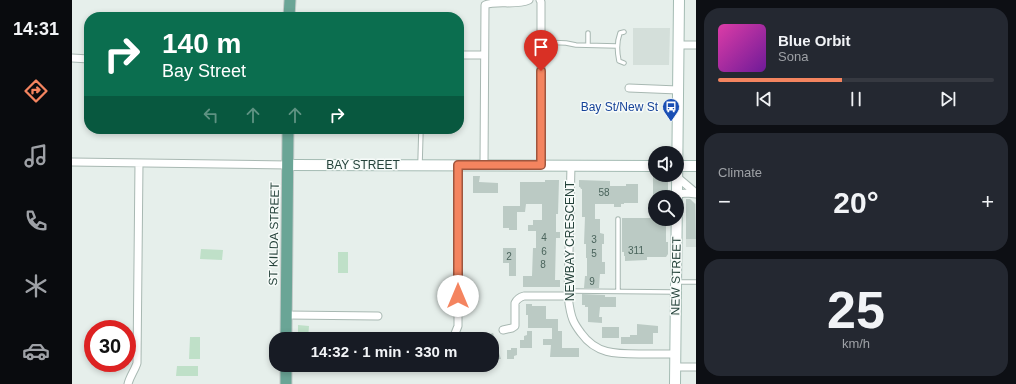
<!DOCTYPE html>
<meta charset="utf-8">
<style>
:root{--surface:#171b24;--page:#242831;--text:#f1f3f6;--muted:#9ea1a6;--line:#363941;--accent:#f4845f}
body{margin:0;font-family:Helvetica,sans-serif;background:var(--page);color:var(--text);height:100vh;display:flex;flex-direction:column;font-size:15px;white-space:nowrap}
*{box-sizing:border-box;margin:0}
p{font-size:13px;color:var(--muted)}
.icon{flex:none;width:22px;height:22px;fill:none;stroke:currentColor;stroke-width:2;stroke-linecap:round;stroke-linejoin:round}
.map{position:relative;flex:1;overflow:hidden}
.drawer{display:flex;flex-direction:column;gap:8px;padding:8px;background:#0d0f14;width:320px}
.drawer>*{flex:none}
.hud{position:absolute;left:12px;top:12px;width:380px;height:122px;border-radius:16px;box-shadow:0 2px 6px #0003;background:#0b6e4f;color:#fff;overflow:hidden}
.tools{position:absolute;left:576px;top:146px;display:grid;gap:8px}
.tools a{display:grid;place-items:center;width:36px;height:36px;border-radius:50%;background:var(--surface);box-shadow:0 2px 6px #0003;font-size:20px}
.speed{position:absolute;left:12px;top:320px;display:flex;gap:8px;font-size:20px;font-weight:700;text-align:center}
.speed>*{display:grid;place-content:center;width:52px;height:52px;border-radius:50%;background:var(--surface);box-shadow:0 2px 6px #0003;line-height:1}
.speed .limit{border:6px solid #d22;background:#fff;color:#111}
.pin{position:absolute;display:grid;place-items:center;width:34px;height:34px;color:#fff;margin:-41px -17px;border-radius:50% 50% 50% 0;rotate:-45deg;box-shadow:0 0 4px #0007}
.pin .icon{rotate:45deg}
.me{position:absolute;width:44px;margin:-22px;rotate:0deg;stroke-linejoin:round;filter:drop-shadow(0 0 3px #0008)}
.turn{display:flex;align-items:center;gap:14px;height:84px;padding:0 12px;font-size:18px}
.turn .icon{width:52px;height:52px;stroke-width:2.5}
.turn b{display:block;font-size:28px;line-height:34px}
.lanes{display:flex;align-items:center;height:38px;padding:0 12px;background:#0003;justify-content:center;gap:20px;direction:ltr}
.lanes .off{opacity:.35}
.big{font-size:30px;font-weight:700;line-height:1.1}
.drawer .widget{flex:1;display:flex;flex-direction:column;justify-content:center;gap:6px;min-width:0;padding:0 14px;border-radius:16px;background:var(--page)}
.drawer .dial{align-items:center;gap:0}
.dial b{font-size:52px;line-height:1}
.song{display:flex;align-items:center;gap:12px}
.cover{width:48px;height:48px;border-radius:6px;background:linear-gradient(135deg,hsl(320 70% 55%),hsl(280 70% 35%))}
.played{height:4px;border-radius:2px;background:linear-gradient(90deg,var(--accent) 45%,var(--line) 45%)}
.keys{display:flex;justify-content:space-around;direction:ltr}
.heat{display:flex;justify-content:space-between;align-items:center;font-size:22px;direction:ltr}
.trip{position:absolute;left:197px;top:332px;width:230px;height:40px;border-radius:16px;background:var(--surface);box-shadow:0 2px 6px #0003;font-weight:700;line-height:40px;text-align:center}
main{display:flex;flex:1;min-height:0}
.tabs{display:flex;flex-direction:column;width:72px;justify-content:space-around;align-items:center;background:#090b0e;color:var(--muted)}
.tabs .icon{width:28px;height:28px}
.tabs .active{color:var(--accent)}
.tabs b{font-size:18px;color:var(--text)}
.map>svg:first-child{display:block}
.built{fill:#d4dfda}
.green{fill:#bfe0c8}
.building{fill:#bbcac4}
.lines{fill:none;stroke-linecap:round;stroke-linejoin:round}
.lane-casing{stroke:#a8b8b2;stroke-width:5.5}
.street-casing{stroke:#a8b8b2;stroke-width:9}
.secondary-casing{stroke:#a4bbb3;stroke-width:12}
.primary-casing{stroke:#c2cac8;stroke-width:13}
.lane{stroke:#fff;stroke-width:3.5}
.street{stroke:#fff;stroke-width:7}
.secondary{stroke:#fff;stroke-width:10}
.primary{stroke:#6aa596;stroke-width:11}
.route-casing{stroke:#9f563e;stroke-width:10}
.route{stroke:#f4845f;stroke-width:7}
.labels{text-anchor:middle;stroke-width:3;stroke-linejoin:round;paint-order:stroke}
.number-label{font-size:10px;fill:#4a645c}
.transit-label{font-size:12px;fill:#164399;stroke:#f7fbf9;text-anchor:end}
.street-label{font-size:12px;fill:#24423a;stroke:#f7fbf9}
</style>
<main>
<nav class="tabs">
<b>14:31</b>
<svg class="icon active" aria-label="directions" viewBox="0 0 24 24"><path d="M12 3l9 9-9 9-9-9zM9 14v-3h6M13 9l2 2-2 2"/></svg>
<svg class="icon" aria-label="music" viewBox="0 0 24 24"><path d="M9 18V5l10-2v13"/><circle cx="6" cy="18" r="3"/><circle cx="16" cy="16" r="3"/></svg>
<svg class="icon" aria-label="phone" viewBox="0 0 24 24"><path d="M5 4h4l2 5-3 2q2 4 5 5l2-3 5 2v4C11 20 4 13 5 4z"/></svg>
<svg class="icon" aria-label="climate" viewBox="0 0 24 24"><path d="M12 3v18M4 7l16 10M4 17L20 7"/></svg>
<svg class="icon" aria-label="car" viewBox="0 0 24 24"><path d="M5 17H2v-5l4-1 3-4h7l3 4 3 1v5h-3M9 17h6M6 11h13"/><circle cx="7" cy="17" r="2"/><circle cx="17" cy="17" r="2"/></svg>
</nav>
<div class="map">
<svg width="624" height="384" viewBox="0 0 624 384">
<rect width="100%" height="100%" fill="#e6efeb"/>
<path class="built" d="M561,28H598L597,65H561Z
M614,199H618L624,204V247H614Z"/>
<path class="green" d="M129,249L151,250L150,260L128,259Z
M266,252H276V273H266Z
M226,325L237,326L236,339H226Z
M118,337H128V359H117Z
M105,366H126V376H104Z"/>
<path class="building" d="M581,175H596V197H581Z
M401,176H408L407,182L426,183V193H401Z
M473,180H487L486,214H484V232H488V238H484L483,280H488V287H451V276H460L461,248H464V231H456V225H461V220H470V204H454L453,212H445V230H437V228H431V206H448V182H473Z
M507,180L538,181V186H554V184H566V203H552V204H549V207H542V204H523V219H528V233L532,234V244H530V262H533V274H528L527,288H512L513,276H515V258H514V244H512L513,217H510V189H509L508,187H507Z
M614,199H618L623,204L624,239H614Z
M550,218H583V219H594V242H596V254L594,257H575V260L553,261V256H552V252H550Z
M431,248H444V276H437V263H431Z
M510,294L533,295V297H544V307H528L527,317H530V323L516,322V307H513V305H510Z
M454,304H460V306H474V319H486V331H490V348H507V357H478L479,345H471V339H480V328H456V315H454Z
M565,324L586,326V333H581V344H549V337H558V335H565Z
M530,327H547V338H530Z
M455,331H460V348H448V340H452V336L455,335Z
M421,333L423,339H404V338Z
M439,348H445V355L442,356V359H435V350H439Z
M420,353H427L429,359H420Z"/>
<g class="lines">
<defs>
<path id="lane" d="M516,33V45
M469,42L494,43L504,45L545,46
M552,63L547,61C545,52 545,41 548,33L552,32
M348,164L349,129
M605,282H624
M497,291L603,292
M546,291V219"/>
<path id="street" d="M468,0L469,2V165
M607,45H624
M387,55H412
M0,58L17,59
M557,88L606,90
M0,162L216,165
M412,165L413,5C424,0 444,6 457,0
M499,165L496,296C497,304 498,313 501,320C503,325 506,329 509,333C524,354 543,354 567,354C579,354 591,354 603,354
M605,177L624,193
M605,194L615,193L624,194
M215,315L306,316
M431,330L440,328L443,326V303C445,299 448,297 452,296H496
M375,339L382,336L386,326V165
M603,367H624
M56,384C58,376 63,370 65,363L67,163"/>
<path id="secondary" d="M216,165L583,166
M605,166H624
M603,384L607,0"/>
<path id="primary" d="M217,17L218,0
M214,339L216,129
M214,384V365"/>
</defs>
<use href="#lane" class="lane-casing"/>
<use href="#street" class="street-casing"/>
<use href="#secondary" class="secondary-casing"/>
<use href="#primary" class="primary-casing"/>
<use href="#lane" class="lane"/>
<use href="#street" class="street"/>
<use href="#secondary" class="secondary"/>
<use href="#primary" class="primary"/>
</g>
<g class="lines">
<defs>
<path id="route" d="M386,296V165H469V71"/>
</defs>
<use href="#route" class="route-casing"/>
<use href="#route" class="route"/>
</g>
<defs>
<symbol id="bus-pin" viewBox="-11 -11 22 30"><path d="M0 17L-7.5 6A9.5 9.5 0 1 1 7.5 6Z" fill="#1a4fb4" stroke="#f7fbf9"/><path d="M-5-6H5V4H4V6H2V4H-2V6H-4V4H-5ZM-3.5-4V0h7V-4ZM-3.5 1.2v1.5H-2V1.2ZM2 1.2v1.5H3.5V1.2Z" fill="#fff"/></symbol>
</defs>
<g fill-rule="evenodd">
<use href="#bus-pin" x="589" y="97" width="20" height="27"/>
</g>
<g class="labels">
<g class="number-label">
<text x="532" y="196">58</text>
<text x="472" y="241">4</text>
<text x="522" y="243">3</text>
<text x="564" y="254">311</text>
<text x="472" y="255">6</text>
<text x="522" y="257">5</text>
<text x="437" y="260">2</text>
<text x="471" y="268">8</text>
<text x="520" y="285">9</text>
</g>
<g class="transit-label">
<text x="586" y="111">Bay St/New St</text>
</g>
<g class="street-label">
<text x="291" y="169">BAY STREET</text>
<text transform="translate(202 234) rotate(-89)" y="4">ST KILDA STREET</text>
<text transform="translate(498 241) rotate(-90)" y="4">NEWBAY CRESCENT</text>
<text transform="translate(604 276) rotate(-89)" y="4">NEW STREET</text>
</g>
</g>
</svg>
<div class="tools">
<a><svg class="icon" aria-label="sound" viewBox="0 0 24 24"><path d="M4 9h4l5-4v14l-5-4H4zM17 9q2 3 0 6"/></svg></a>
<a><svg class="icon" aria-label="search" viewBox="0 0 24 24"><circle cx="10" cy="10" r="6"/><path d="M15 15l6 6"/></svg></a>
</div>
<div class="speed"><div class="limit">30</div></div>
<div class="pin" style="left:469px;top:71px;background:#d93025"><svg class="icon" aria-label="arrive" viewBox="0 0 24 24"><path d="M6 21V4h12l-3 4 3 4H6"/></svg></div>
<svg class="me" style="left:386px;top:296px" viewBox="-20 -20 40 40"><circle r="19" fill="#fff"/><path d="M0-13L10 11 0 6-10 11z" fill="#f4845f"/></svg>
<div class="trip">14:32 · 1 min · 330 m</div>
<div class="hud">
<div class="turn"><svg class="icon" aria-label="right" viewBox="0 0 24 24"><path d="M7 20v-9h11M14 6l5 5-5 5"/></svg><div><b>140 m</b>Bay Street</div></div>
<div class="lanes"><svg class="icon off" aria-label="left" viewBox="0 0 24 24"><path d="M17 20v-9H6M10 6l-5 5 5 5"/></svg><svg class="icon off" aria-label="ahead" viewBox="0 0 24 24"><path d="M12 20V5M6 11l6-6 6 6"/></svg><svg class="icon off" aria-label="ahead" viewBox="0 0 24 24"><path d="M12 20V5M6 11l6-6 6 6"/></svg><svg class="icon" aria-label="right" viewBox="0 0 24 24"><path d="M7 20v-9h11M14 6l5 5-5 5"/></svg></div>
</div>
</div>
<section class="drawer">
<div class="widget">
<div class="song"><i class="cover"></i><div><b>Blue Orbit</b><p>Sona</p></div></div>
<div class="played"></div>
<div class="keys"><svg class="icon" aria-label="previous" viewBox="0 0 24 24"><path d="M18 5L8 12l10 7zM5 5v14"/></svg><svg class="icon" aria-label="pause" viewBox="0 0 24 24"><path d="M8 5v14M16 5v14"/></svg><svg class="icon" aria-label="next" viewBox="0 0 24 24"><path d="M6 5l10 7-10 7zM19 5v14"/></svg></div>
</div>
<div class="widget"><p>Climate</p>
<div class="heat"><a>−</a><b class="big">20°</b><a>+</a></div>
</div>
<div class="widget dial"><b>25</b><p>km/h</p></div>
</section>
</main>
